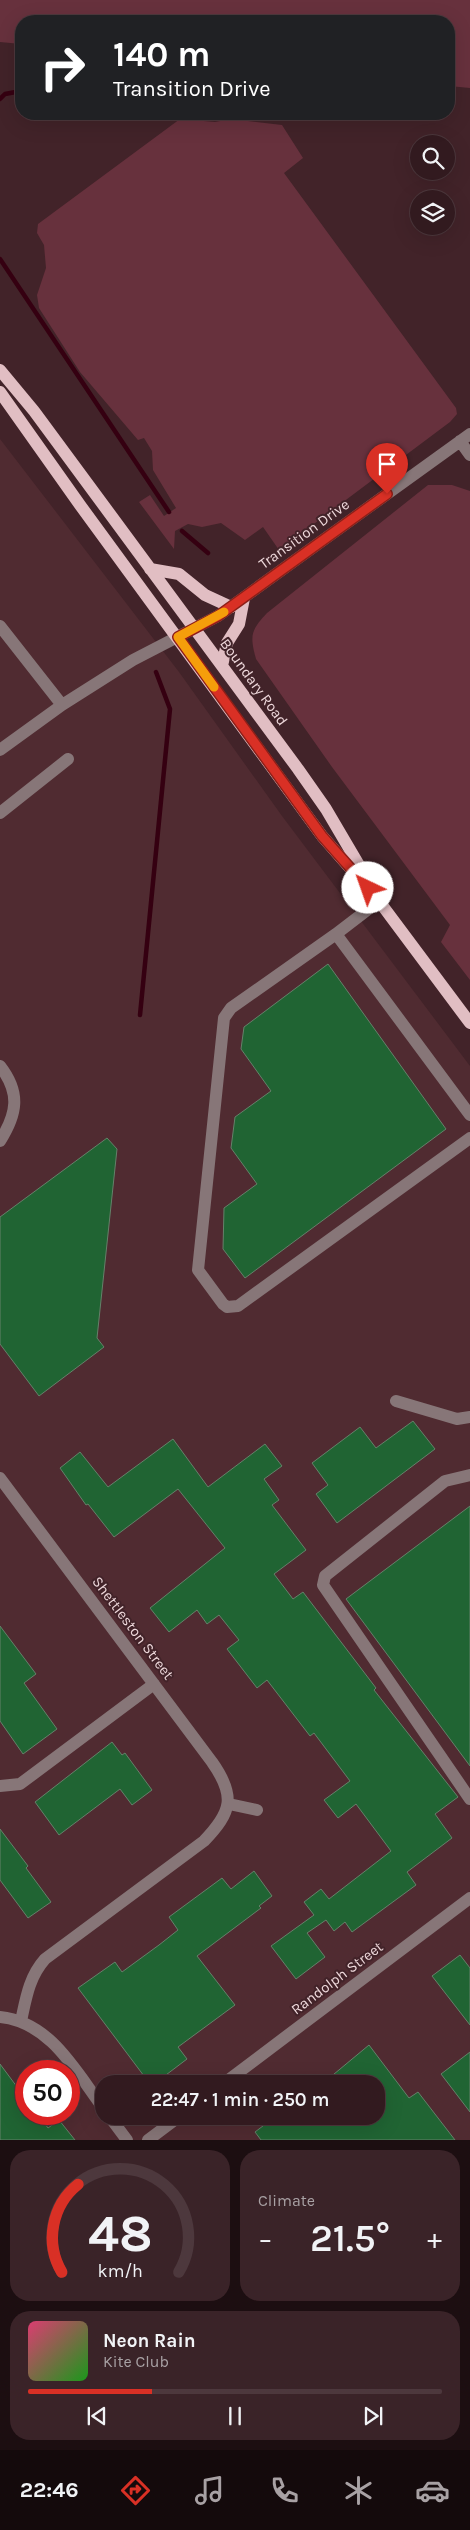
<!DOCTYPE html>
<meta charset="utf-8">
<style>
:root{--surface:#321a1f;--page:#3a2328;--text:#f1f3f6;--muted:#a8a1a4;--line:#4d383d;--accent:#d93025}
body{margin:0;font-family:Karla,sans-serif;background:var(--page);color:var(--text);height:100vh;display:flex;flex-direction:column;font-size:19px;white-space:nowrap}
*{box-sizing:border-box;margin:0}
p{font-size:16px;color:var(--muted)}
.icon{flex:none;width:28px;height:28px;fill:none;stroke:currentColor;stroke-width:2;stroke-linecap:round;stroke-linejoin:round}
.map{position:relative;height:2140px;overflow:hidden}
.drawer{display:flex;flex-direction:column;gap:10px;padding:10px;background:#1c0e11;flex:1}
.drawer>*{flex:none}
.top-card{position:absolute;left:15px;top:15px;width:440px;height:105px;border-radius:20px;box-shadow:0 5px 20px #0002,0 0 0 1px var(--line);background:#202124;color:#fff;overflow:hidden}
.tools{position:absolute;left:410px;top:135px;display:grid;gap:10px}
.tools a{display:grid;place-items:center;width:45px;height:45px;border-radius:50%;background:var(--surface);box-shadow:0 5px 20px #0002,0 0 0 1px var(--line);font-size:25px}
.speed{position:absolute;left:15px;top:2060px;display:flex;gap:10px;font-size:25px;font-weight:700;text-align:center}
.speed>*{display:grid;place-content:center;width:65px;height:65px;border-radius:50%;background:var(--surface);box-shadow:0 5px 20px #0002,0 0 0 1px var(--line);line-height:1}
.speed .limit{border:8px solid #d22;background:#fff;color:#111}
.pin{position:absolute;display:grid;place-items:center;width:42px;height:42px;color:#fff;margin:-51px -21px;border-radius:50% 50% 50% 0;rotate:-45deg;box-shadow:0 0 5px #0007}
.pin .icon{rotate:45deg}
.me{position:absolute;width:55px;margin:-28px;rotate:318deg;stroke-linejoin:round;filter:drop-shadow(0 0 4px #0008)}
.turn{display:flex;align-items:center;gap:18px;height:105px;padding:0 15px;font-size:22px}
.turn .icon{width:65px;height:65px;stroke-width:2.5}
.turn b{display:block;font-size:35px;line-height:42px}
.big{font-size:38px;font-weight:600;line-height:1.1}
.drawer .widget{flex:1;display:flex;flex-direction:column;justify-content:center;gap:8px;min-width:0;padding:0 18px;border-radius:20px;background:var(--page)}
.drawer .dial{align-items:center;gap:0}
.dial svg{height:130px;overflow:visible;fill:none;stroke:var(--line);stroke-width:7;stroke-linecap:round;text-anchor:middle}
.dial text{fill:var(--text);stroke:none}
.song{display:flex;align-items:center;gap:15px}
.cover{width:60px;height:60px;border-radius:8px;background:linear-gradient(135deg,hsl(340 70% 55%),hsl(120 70% 35%))}
.played{height:5px;border-radius:2px;background:linear-gradient(90deg,var(--accent) 30%,var(--line) 30%)}
.keys{display:flex;justify-content:space-around;direction:ltr}
.heat{display:flex;justify-content:space-between;align-items:center;font-size:28px;direction:ltr}
.drawer .tiles{flex:1;display:grid;gap:10px;grid-template-columns:1fr 1fr}
.widget:last-child{grid-column:span 2}
.trip{position:absolute;left:95px;top:2075px;width:290px;height:50px;border-radius:20px;background:var(--surface);box-shadow:0 5px 20px #0002,0 0 0 1px var(--line);font-weight:600;line-height:50px;text-align:center}
.dock{display:flex;height:80px;justify-content:space-around;align-items:center;background:#140a0c;color:var(--muted)}
.dock .icon{width:35px;height:35px}
.dock .on{color:var(--accent)}
.dock b{font-size:22px;color:var(--text)}
.map>svg:first-child{display:block}
.built{fill:#502b31;fill-rule:evenodd}
.green{fill:#67313d}
.lines{fill:none;stroke-linecap:round;stroke-linejoin:round}
.stream{stroke:#350011;stroke-width:4.5}
.building{fill:#206433;stroke:#65816a}
.minor{stroke:#877678;stroke-width:12}
.major{stroke:#e1bec3;stroke-width:12}
.route-casing{stroke:#8d1f18;stroke-width:12}
.route{stroke:#d93025;stroke-width:9}
.slow{stroke:#f59e0b;stroke-width:9}
.labels{text-anchor:middle;stroke-width:4;stroke-linejoin:round;paint-order:stroke}
.street-label{font-size:15px;fill:#efd9dc;stroke:#422329}
</style>
<div class="map">
<svg width="470" height="2140" viewBox="0 0 470 2140">
<rect width="100%" height="100%" fill="#422329"/>
<path class="built" d="M0,439L179,672L282,816L470,1066V2140H0ZM26,2071H69V2114H26ZM104,2084H376V2116H104Z"/>
<path class="green" d="M0,0H470V88L449,86V21H21V44L0,42Z
M180,119L215,122L231,119L282,125L303,158L284,173L456,408L457,414L450,422L279,550L263,527L245,540L221,523L202,527L188,524L175,531L174,549L139,502L150,495L164,516L176,508L153,470L152,451L144,438L138,440L80,372L39,308L37,295L46,268L44,245L37,233L38,224Z
M428,485H452L470,491V980L441,942L450,925L332,767L256,659C250,636 250,631 267,613Z"/>
<g class="lines">
<path class="stream" d="M0,99L5,94L21,91
M0,259L169,512
M182,531L208,553
M140,1015L170,709L156,672"/>
</g>
<path class="building" d="M328,964L446,1129L245,1278L223,1249L224,1208L257,1184L231,1148L235,1117L271,1091L241,1049L244,1027Z
M107,1138L117,1149L97,1338L104,1347L39,1396L0,1344V1217Z
M413,1421L435,1449L337,1523L316,1494L328,1485L312,1463L360,1427L376,1448Z
M173,1439L208,1487L265,1444L282,1466L264,1479L279,1500L272,1505L306,1550L274,1574L293,1599L303,1592L376,1688L374,1690L458,1797L435,1814L452,1838L407,1872L416,1885L352,1932L345,1922L334,1931L326,1920L307,1933L325,1957L296,1979L271,1946L314,1915L304,1902L321,1889L329,1899L391,1851L356,1804L338,1818L324,1800L350,1781L314,1733L310,1736L267,1680L257,1688L227,1649L239,1640L219,1615L207,1624L197,1610L169,1632L150,1608L225,1548L178,1489L114,1537L88,1504L86,1505L60,1468L80,1452L108,1487Z
M470,1506V1766L346,1599Z
M0,1626L36,1674L24,1683L57,1729L23,1754L0,1721Z
M112,1742L122,1755L125,1753L152,1790L132,1805L120,1789L59,1835L35,1802Z
M0,1829L28,1866L26,1868L51,1902L28,1918L0,1880Z
M254,1871L272,1896L259,1906L261,1908L197,1956L235,2005L178,2047L187,2059L154,2084H150L78,1988L115,1962L122,1972L159,1945L178,1930L169,1917L222,1878L231,1889Z
M460,1955L470,1968V2025L432,1976Z
M369,2045L409,2098L418,2092L455,2140H261L255,2132L276,2116H376V2084H322Z
M470,2052V2112L441,2074Z
M0,2064L26,2099V2114H38L48,2128L59,2120L75,2140H0Z"/>
<g class="lines">
<path class="minor" d="M460,441L470,455
M0,626L62,705
M0,750L62,705L133,660L218,616L470,434
M0,813L68,759
M379,901L336,934L231,1008L224,1018L198,1270L223,1304L227,1307L238,1306L470,1138
M336,934L470,1115
M0,1066C21,1093 17,1114 0,1141
M396,1401L457,1419L470,1417
M470,1475L445,1481L325,1576L323,1585L470,1799
M0,1478L212,1762C236,1796 232,1812 204,1841L45,1959C29,1977 26,1998 21,2021
M0,1786L20,1784L154,1684
M229,1804L257,1810
M0,2017C51,2022 76,2072 104,2109
M223,2084L470,1898
M109,2116L127,2140
M148,2140L180,2116"/>
<path class="major" d="M0,370L34,411L298,769L326,809L366,877
M0,392L80,505L322,836L379,901L470,1023
M150,569L179,574L205,595L231,607
M222,666L227,643L239,624L244,598"/>
</g>
<g class="lines">
<defs>
<path id="route" d="M368,888L322,836L178,637L218,616L387,494"/>
</defs>
<use href="#route" class="route-casing"/>
<use href="#route" class="route"/>
<path class="slow" d="M214,687L178,637L224,612"/>
</g>
<g class="labels">
<g class="street-label">
<text transform="translate(304 534) rotate(-36)" y="5">Transition Drive</text>
<text transform="translate(254 682) rotate(54)" y="5">Boundary Road</text>
<text transform="translate(133 1628) rotate(53)" y="5">Shettleston Street</text>
<text transform="translate(337 1978) rotate(-37)" y="5">Randolph Street</text>
</g>
</g>
</svg>
<div class="tools">
<a><svg class="icon" aria-label="search" viewBox="0 0 24 24"><circle cx="10" cy="10" r="6"/><path d="M15 15l6 6"/></svg></a>
<a><svg class="icon" aria-label="layers" viewBox="0 0 24 24"><path d="M12 4l9 5-9 5-9-5zM3 14l9 5 9-5"/></svg></a>
</div>
<div class="speed"><div class="limit">50</div></div>
<div class="pin" style="left:387px;top:494px;background:#d93025"><svg class="icon" aria-label="arrive" viewBox="0 0 24 24"><path d="M6 21V4h12l-3 4 3 4H6"/></svg></div>
<svg class="me" style="left:368px;top:888px" viewBox="-20 -20 40 40"><circle r="19" fill="#fff"/><path d="M0-13L10 11 0 6-10 11z" fill="#d93025"/></svg>
<div class="trip">22:47 · 1 min · 250 m</div>
<div class="top-card">
<div class="turn"><svg class="icon" aria-label="right" viewBox="0 0 24 24"><path d="M7 20v-9h11M14 6l5 5-5 5"/></svg><div><b>140 m</b>Transition Drive</div></div>
</div>
</div>
<section class="drawer">
<div class="tiles">
<div class="widget dial"><svg viewBox="0 0 100 80">
<path d="M14 69A42 42 0 1 1 86 69"/>
<path d="M14 69A42 42 0 0 1 24 15" stroke="#d93025"/>
<text x="50" y="56" font-size="32" font-weight="700">48</text>
<text x="50" y="72" font-size="11">km/h</text>
</svg></div>
<div class="widget"><p>Climate</p>
<div class="heat"><a>−</a><b class="big">21.5°</b><a>+</a></div>
</div>
<div class="widget">
<div class="song"><i class="cover"></i><div><b>Neon Rain</b><p>Kite Club</p></div></div>
<div class="played"></div>
<div class="keys"><svg class="icon" aria-label="previous" viewBox="0 0 24 24"><path d="M18 5L8 12l10 7zM5 5v14"/></svg><svg class="icon" aria-label="pause" viewBox="0 0 24 24"><path d="M8 5v14M16 5v14"/></svg><svg class="icon" aria-label="next" viewBox="0 0 24 24"><path d="M6 5l10 7-10 7zM19 5v14"/></svg></div>
</div>
</div>
</section>
<nav class="dock">
<b>22:46</b>
<svg class="icon on" aria-label="directions" viewBox="0 0 24 24"><path d="M12 3l9 9-9 9-9-9zM9 14v-3h6M13 9l2 2-2 2"/></svg>
<svg class="icon" aria-label="music" viewBox="0 0 24 24"><path d="M9 18V5l10-2v13"/><circle cx="6" cy="18" r="3"/><circle cx="16" cy="16" r="3"/></svg>
<svg class="icon" aria-label="phone" viewBox="0 0 24 24"><path d="M5 4h4l2 5-3 2q2 4 5 5l2-3 5 2v4C11 20 4 13 5 4z"/></svg>
<svg class="icon" aria-label="climate" viewBox="0 0 24 24"><path d="M12 3v18M4 7l16 10M4 17L20 7"/></svg>
<svg class="icon" aria-label="car" viewBox="0 0 24 24"><path d="M5 17H2v-5l4-1 3-4h7l3 4 3 1v5h-3M9 17h6M6 11h13"/><circle cx="7" cy="17" r="2"/><circle cx="17" cy="17" r="2"/></svg>
</nav>
